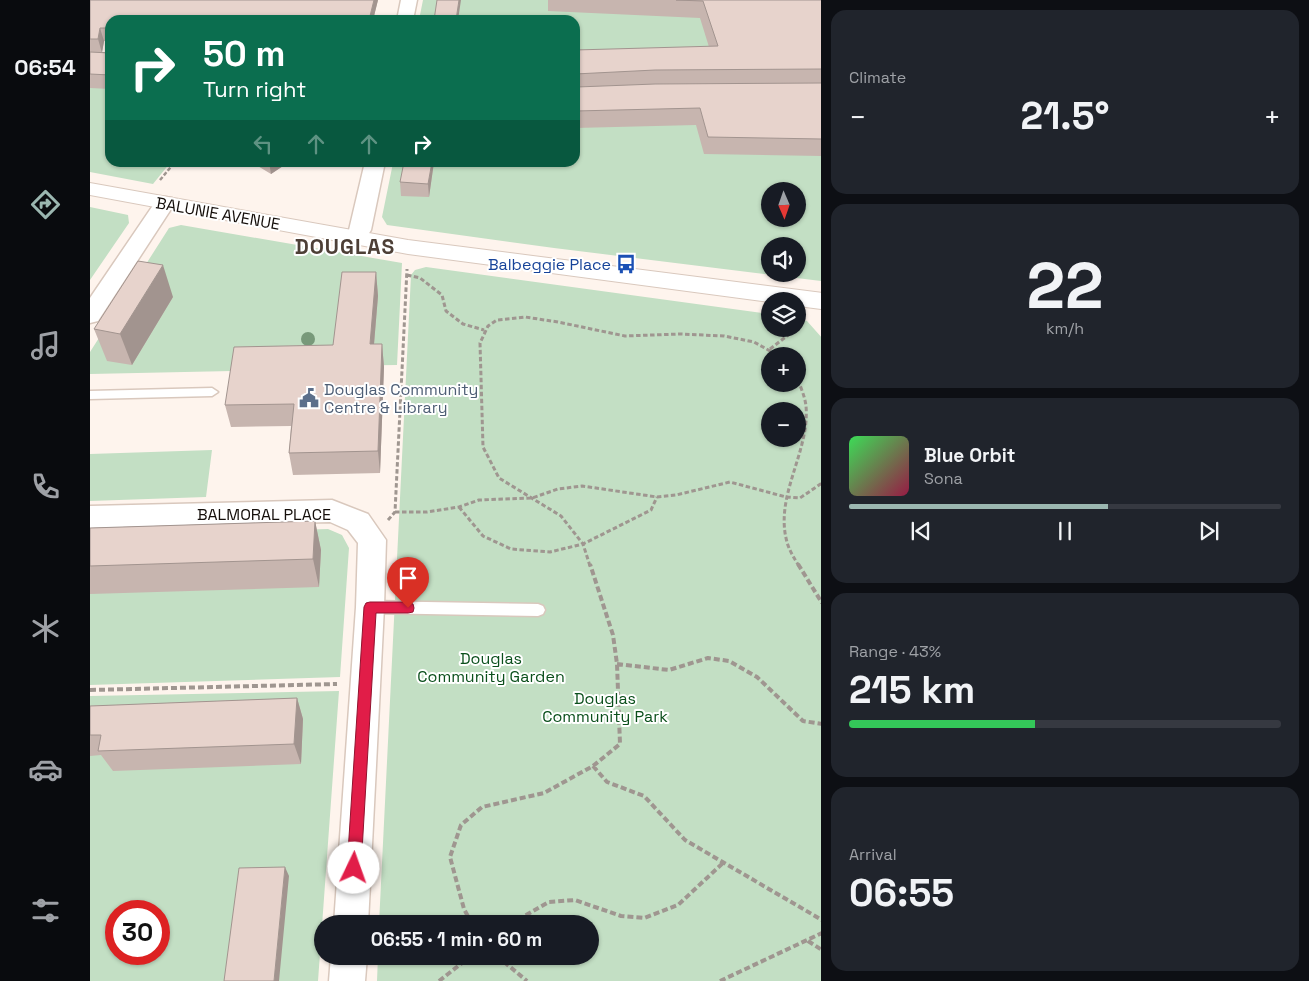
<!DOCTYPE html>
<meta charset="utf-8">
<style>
:root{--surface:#171b24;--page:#20242c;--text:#f1f3f6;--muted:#9ea1a6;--line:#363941;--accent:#9bb7b0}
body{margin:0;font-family:"Space Grotesk",sans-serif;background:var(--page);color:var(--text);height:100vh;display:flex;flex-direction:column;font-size:19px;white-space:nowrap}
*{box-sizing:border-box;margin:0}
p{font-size:16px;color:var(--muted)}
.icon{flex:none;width:28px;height:28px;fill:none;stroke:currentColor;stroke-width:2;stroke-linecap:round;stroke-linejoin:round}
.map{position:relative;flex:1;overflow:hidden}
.panel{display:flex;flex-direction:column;gap:10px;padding:10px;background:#0d0f14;width:488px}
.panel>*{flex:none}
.top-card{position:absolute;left:15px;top:15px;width:475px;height:152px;border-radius:15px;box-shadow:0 1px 4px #0004;background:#0b6e4f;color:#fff;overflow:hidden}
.needle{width:32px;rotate:178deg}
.fabs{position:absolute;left:671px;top:182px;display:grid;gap:10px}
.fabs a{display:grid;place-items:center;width:45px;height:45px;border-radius:50%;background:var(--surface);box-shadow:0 1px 4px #0004;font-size:25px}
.speed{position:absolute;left:15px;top:900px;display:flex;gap:10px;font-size:25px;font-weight:700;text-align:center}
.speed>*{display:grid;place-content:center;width:65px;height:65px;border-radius:50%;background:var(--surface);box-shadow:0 1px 4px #0004;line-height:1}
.speed .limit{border:8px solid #d22;background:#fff;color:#111}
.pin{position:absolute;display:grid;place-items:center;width:42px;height:42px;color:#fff;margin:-51px -21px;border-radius:50% 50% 50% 0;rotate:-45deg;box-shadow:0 0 5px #0007}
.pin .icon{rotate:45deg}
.me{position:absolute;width:55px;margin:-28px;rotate:3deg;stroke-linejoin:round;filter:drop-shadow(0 0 4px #0008)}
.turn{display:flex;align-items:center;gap:18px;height:105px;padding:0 15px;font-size:22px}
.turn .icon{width:65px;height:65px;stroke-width:2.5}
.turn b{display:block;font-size:35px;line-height:42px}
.lanes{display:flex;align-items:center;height:48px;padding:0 15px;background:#0003;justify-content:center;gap:25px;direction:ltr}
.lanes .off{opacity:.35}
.big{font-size:38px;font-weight:800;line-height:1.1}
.panel .tile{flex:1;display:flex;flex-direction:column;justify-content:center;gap:8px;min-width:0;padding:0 18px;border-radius:15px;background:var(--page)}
.panel .dial{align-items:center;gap:0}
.dial b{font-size:65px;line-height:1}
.song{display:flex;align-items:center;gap:15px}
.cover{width:60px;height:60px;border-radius:8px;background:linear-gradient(135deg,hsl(130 70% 55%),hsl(340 70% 35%))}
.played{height:5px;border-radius:2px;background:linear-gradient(90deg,var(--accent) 60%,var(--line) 60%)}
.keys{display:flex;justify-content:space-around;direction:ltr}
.heat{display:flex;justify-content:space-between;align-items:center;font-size:28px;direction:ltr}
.charge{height:8px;border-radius:4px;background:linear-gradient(90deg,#34c759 43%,var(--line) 0)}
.trip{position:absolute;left:224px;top:915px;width:285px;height:50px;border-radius:25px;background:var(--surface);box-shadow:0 1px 4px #0004;font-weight:800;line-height:50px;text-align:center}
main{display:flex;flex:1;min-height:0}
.tabs{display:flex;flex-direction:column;width:90px;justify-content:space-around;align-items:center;background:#090b0e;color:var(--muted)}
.tabs .icon{width:35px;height:35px}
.tabs .selected{color:var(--accent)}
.tabs b{font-size:22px;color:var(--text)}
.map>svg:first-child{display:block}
.green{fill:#c3dfc4;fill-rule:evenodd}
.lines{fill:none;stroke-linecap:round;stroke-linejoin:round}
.service-casing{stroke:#d9c8bd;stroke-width:3}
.minor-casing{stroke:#d9c8bd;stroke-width:3}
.tertiary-casing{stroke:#d9c8bd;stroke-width:2}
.path-far2{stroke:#9f9690;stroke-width:2.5;stroke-dasharray:4 2;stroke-linecap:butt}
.path-far1{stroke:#9f9690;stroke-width:3;stroke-dasharray:4.5 2.5;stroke-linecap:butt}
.path{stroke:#9f9690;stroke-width:4;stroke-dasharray:6 3;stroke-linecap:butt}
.service{fill:#fff;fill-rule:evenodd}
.minor{fill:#fff;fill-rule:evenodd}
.tertiary{fill:#fff;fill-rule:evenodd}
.tree{fill:#78997a}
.wall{fill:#c7b5af}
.shaded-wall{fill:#a2948f}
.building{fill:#e7d3cc;stroke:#a2948f}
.route{fill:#e11d48;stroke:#92132f}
.labels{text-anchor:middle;stroke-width:4;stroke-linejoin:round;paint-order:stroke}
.street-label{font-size:16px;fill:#140e0a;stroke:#fff}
.transit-label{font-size:16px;fill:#164399;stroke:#fff;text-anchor:end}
.service-label{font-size:16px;fill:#4e5e75;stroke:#fff;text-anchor:start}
.park-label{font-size:16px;fill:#0a4f1b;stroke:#fff}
.district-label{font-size:21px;font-weight:bold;letter-spacing:1px;fill:#4d3f36;stroke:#fff}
</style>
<main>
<nav class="tabs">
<b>06:54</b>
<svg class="icon selected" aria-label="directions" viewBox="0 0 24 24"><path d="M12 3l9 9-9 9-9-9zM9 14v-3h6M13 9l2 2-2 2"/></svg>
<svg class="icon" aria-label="music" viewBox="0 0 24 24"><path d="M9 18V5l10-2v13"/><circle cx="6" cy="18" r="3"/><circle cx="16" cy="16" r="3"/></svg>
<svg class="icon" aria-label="phone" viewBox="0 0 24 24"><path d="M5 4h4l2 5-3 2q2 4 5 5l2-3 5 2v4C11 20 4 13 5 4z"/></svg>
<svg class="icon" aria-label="climate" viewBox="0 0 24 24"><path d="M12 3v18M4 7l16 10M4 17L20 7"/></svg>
<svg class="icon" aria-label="car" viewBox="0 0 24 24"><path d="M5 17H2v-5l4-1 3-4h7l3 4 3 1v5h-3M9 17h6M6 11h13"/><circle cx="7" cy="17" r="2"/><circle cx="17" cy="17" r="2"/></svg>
<svg class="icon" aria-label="filters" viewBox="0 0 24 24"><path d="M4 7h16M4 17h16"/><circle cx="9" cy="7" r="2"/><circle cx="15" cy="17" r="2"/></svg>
</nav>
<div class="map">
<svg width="732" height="981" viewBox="0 0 732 981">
<rect width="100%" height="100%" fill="#fef4ed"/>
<path class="green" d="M333,0H657L731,84L485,87V20H329Z
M0,67L20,68V162L80,163L63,184L0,172Z
M731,101V281L464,248L297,225L292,217L303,163L485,162V104ZM680,191H708V219H680ZM680,246H708V274H680Z
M0,207L38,215L39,223L0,280Z
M91,225L312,263L307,365L143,367L142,371L0,374V352L79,228Z
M336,267L680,314V329H708V318L717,321L732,338L731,981H287L288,956H500V924H289L321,275L325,270ZM680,356H708V384H680ZM680,411H708V439H680Z
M122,450L116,497L0,501V454Z
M238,529L252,535L259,548L250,677L0,685V536Z
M249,691L228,981H0V696ZM26,911H69V954H26Z"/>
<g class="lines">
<defs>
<path id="service" d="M122,388L128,392L122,396L0,399V391Z
M280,601L448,604L453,606L455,610L453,614L448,616L280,613L275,611L273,607L275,603Z"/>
<path id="minor" d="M311,0H327L323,20H307Z
M275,162H295L281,230L273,243L266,245L259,243L255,238L259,230Z
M75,197L82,198L85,203L8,321L0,323V298L68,198Z
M242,500L278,514L296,540L294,607L278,924H244L266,607L268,543L258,530L240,522L0,528V506Z
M241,956H277L275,981H239Z"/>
<path id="tertiary" d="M0,183L318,240L732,293V309L708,306V301L680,302L318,254L0,195Z"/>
</defs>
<use href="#service" class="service-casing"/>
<use href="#minor" class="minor-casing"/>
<use href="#tertiary" class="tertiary-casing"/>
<path class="path-far2" d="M70,180L85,162"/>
<path class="path-far1" d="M317,275L330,278L352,295L356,311L373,324L394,330
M680,349L706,329
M708,380C711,388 715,397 716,406C720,452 684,496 697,542C699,550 704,558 709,566
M369,507L393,536L421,549L460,552L493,544L561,510L567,497
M305,512H337L369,507L389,500L442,498L468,489L492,486L567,497L586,495L640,482L696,497L710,498L732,483
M298,520L305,512L317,269
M500,566L493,544L471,516L409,478L393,447L390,343L398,326L407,320L435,317L468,322L535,336L590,334L634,336L664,342L689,356"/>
<path class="path" d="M708,564L732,603
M527,664L579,670L618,658L639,661L667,677L713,721L732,724
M0,690L247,684
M503,766L517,782L554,796L595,840L732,920
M382,924L374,909L360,857L371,825L392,807L454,793L503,766L530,744L527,664L523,635L500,564
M420,924L459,902L485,900L531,916L554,918L588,905L634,862
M718,941L732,950
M407,956L437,981
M349,981L381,956
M630,981L732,933"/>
<use href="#service" class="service"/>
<use href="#minor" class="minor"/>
<use href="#tertiary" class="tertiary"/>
</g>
<circle class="tree" cx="218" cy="339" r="7"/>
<path class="wall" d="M0,0H288L283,20H20V42L14,41L12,52L20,53V89L0,88Z
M458,0H732V156L614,154L606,125L485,128V50L619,47L610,18L458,11Z
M161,162H199L181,174Z
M344,162L339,197L311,196L310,182Z
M286,272L288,296L284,344H292L294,367L290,473L203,475L199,453L201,426L141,427L135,405L243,345Z
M83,297L42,365L17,361L4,329Z
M225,521L231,550L229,587L0,594V528Z
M207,698L213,719L211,764L23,771L11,755L0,756V706Z"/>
<path class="shaded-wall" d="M284,0H288L283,20H279Z
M369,0H371L368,20H366Z
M10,28L14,41L12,53L8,39Z
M179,162H199L181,174Z
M342,162H344L339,197L338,184Z
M73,265L83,297L42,365L30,334Z
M286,272L288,296L282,368L280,344Z
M292,344L294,367L290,473L288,451Z
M225,521L231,550L229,587L223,559Z
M207,698L213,719L211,764L204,744Z
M195,867L199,876L189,981H184Z"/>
<path class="building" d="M0,0H284L279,20H20V28H10L8,39H0Z
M347,0H369L366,20H344Z
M586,0H732V69L565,70L485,74V83V50L628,46L613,1Z
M0,52L20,53V75L0,74Z
M732,83V139L618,137L610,108L485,111V85L487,87L565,84Z
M314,162H342L338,184L310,182Z
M48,261L73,265L30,334L4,329Z
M252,272H286L280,344H292L288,451L199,453L204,404L135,405L144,347L243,345Z
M225,521L223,559L0,566V528Z
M207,698L204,744L8,751L11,735H0V706Z
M195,867L184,981H134L149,868Z"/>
<path class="route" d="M280,602H318L323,604L324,608L323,612L318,613H286L271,868L269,873L264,876L259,873L257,868L274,607L276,603Z"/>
<defs>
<symbol id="bus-bare" viewBox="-9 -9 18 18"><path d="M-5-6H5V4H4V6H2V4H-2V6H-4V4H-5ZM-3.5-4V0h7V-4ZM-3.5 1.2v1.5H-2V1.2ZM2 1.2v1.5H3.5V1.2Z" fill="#1a4fb4" stroke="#fff" stroke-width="2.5" paint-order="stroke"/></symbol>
<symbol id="civic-bare" viewBox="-9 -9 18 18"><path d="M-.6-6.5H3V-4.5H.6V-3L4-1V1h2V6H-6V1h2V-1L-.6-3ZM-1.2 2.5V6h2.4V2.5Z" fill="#5c6f8a" stroke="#fff" stroke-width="2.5" paint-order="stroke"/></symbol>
</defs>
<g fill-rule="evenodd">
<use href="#bus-bare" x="522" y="250" width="28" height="28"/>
<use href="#civic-bare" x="205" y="384" width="28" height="28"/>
</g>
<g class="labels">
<g class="street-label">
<text transform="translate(128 213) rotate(10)" y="6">BALUNIE AVENUE</text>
<text x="174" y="520">BALMORAL PLACE</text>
</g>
<g class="transit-label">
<text x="521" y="270">Balbeggie Place</text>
</g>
<g class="service-label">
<text x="234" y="395">Douglas Community<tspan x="234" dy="18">Centre &amp; Library</tspan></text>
</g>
<g class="park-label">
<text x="401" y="664">Douglas<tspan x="401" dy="18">Community Garden</tspan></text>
<text x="515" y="704">Douglas<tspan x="515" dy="18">Community Park</tspan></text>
</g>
<g class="district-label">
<text x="255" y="254">DOUGLAS</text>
</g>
</g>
</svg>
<div class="fabs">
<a><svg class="needle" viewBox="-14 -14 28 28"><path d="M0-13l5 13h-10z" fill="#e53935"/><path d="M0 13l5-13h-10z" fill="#9ea1a6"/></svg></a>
<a><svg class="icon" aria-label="sound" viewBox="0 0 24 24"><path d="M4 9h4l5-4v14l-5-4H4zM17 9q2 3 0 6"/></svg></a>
<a><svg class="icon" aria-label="layers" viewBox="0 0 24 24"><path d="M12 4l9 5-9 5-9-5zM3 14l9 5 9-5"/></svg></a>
<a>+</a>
<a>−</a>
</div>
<div class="speed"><div class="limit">30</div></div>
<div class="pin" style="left:318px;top:608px;background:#d93025"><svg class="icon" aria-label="arrive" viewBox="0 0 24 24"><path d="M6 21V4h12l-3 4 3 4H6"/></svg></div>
<svg class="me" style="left:264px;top:868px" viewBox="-20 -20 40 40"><circle r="19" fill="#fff"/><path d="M0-13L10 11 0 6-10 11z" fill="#e11d48"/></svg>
<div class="trip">06:55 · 1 min · 60 m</div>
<div class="top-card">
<div class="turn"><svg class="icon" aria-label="right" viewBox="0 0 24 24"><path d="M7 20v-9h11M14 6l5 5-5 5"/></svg><div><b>50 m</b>Turn right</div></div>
<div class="lanes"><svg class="icon off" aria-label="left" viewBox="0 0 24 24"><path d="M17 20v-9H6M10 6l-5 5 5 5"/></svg><svg class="icon off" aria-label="ahead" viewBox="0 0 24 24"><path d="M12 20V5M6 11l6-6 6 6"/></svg><svg class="icon off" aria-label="ahead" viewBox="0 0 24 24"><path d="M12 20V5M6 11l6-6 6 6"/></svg><svg class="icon" aria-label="right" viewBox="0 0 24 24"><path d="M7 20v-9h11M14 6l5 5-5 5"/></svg></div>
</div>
</div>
<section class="panel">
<div class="tile"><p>Climate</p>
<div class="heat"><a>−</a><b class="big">21.5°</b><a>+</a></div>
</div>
<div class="tile dial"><b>22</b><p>km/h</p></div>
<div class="tile">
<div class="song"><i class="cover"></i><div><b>Blue Orbit</b><p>Sona</p></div></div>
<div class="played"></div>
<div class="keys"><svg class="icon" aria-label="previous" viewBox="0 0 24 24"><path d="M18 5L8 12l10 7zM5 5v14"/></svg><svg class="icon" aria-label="pause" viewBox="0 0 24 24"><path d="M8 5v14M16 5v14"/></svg><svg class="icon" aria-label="next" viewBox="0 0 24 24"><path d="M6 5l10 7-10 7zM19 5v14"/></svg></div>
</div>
<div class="tile"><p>Range · 43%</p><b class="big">215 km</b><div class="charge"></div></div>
<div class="tile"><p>Arrival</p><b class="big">06:55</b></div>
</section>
</main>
